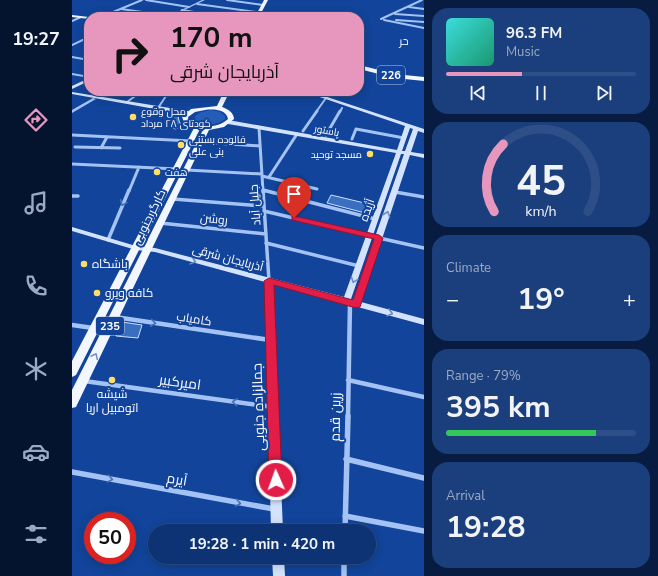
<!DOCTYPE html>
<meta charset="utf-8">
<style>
:root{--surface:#0d3374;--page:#1b3f7c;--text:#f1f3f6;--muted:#9aaac5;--line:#2d4e86;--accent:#e797bd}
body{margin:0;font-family:"Nunito Sans",Cairo,sans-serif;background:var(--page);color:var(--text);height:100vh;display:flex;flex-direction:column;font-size:15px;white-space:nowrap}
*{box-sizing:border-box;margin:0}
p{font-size:13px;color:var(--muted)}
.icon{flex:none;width:22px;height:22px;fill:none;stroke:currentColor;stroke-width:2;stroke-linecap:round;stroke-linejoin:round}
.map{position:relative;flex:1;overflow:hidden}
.drawer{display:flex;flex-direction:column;gap:8px;padding:8px;background:#071c40;width:234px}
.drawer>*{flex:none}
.banner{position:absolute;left:12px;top:12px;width:280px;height:84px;border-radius:16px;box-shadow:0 2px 10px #0003,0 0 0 1px var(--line);background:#e797bd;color:#111;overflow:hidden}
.speed{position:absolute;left:12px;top:512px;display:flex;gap:8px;font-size:20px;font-weight:700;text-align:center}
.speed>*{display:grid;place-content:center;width:52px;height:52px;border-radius:50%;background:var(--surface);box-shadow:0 2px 10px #0003,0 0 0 1px var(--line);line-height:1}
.speed .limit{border:6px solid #d22;background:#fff;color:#111}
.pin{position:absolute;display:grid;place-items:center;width:34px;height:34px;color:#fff;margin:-41px -17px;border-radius:50% 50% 50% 0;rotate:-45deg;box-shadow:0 0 4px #0007}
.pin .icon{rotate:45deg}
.me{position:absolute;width:44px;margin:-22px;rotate:358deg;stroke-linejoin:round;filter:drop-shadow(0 0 3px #0008)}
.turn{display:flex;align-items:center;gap:14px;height:84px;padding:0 20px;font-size:18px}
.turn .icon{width:52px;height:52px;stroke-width:2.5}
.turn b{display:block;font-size:28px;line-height:34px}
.big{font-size:30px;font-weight:700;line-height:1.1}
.drawer .card{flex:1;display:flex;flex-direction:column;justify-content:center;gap:6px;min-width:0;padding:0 14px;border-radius:16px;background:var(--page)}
.drawer .dial{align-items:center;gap:0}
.dial svg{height:104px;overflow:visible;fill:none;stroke:var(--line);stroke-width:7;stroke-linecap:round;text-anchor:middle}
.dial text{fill:var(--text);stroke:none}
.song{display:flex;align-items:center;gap:12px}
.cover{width:48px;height:48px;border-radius:6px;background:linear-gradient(135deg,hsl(180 70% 55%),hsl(160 70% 35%))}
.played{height:4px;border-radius:2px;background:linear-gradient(90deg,var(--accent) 40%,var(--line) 40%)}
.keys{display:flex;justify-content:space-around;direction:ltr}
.heat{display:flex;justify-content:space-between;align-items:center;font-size:22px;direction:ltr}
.charge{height:6px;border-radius:3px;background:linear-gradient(90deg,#34c759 79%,var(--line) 0)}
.trip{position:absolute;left:76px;top:524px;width:228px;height:40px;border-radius:20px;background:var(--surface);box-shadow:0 2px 10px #0003,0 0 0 1px var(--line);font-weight:700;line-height:40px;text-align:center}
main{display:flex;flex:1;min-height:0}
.dock{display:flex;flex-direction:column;width:72px;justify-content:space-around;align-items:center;background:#05142e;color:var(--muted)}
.dock .icon{width:28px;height:28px}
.dock .current{color:var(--accent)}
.dock b{font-size:18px;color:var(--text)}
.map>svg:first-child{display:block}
.green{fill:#245db8}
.building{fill:#3a6ec1;stroke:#ccdffe}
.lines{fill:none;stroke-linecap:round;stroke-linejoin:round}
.minor-far4{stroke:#a4c3f4;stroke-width:2}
.minor-far3{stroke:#a4c3f4;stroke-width:3}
.minor-far2{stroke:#a4c3f4;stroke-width:3.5}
.minor-far1{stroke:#a4c3f4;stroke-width:4.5}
.minor{stroke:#a4c3f4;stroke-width:5.5}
.tertiary{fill:#a4c3f4;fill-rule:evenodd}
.secondary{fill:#d4e3fd;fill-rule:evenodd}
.primary{fill:#f1f6ff;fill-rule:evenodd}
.oneway{stroke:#4470ba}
.oneway2{stroke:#698cc7}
.oneway3{stroke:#7694c7}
.route{fill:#e11d48;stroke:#92132f}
.poi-dot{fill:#ffdd67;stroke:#11449a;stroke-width:1.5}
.labels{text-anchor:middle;stroke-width:4;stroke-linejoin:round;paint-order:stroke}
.far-poi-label{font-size:10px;fill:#fff;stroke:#11449a;text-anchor:start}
.far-street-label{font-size:10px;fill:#fff;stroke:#11449a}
.far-neighbourhood-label{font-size:11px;fill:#fff;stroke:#11449a}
.shield{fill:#11449a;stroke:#b8c7e1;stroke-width:1}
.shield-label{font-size:11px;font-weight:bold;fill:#fff}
.street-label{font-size:12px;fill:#fff;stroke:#11449a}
.poi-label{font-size:12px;fill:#fff;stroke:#11449a;text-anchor:start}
.near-street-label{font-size:14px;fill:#fff;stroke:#11449a}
</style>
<main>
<nav class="dock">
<b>19:27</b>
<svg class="icon current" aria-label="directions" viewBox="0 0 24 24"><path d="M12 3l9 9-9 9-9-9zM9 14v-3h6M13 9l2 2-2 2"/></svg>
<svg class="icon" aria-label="music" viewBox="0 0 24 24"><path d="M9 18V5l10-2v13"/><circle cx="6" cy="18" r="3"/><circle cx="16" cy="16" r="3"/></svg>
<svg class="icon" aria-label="phone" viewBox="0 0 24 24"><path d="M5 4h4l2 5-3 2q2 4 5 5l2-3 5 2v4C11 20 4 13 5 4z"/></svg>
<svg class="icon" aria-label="climate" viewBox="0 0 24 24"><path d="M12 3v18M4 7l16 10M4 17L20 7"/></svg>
<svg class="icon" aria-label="car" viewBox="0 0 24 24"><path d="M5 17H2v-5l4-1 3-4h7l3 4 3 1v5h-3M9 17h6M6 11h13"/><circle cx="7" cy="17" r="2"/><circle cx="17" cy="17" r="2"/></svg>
<svg class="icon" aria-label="filters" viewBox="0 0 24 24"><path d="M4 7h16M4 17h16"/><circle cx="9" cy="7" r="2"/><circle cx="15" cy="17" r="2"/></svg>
</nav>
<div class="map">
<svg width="352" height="576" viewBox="0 0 352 576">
<rect width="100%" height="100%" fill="#11449a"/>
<path class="green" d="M139,110L148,112L153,116V119C145,126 132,126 123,120V116L129,112Z"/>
<path class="building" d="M100,115L106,116L107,121L110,127L103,129L99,126L98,120Z
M259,195L301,205L297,214L255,203Z
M50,322L70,325L66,338L44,336Z"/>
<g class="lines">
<path class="minor-far4" d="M74,0L117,7
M155,0L191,5
M125,4L192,13
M337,7L352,9
M49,9L99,16
M110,10L152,17
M323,14L352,16
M29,17L70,0
M309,19L350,0
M312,20L352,28
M324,20L352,22
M0,21L9,17
M0,45L17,37
M0,57L17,60
M0,74L17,77
M55,102L70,91
M86,108L96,93L107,94
M244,112L254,98
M268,112L270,108"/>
<path class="minor-far3" d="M187,128L191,191
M231,131L245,111
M0,135L119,141
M254,135L268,111
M280,139L284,129L332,138
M128,142L188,146
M3,147L48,148
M29,148L35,137
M0,164L105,169
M115,170L190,174
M190,176L245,189
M197,177L225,134
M191,190L193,191
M57,191L67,167"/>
<path class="minor-far2" d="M191,190L197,281
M191,190L303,219
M323,192L352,197
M0,196H6
M101,199L192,206
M192,211L298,236
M88,223L194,234
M307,238L352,248
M36,240L57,190
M194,243L287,266"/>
<path class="minor-far1" d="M43,317L198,340
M0,325L21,328
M276,380L352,397
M12,381L201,407
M276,417L278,303"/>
<path class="minor" d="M274,459L352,478
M0,472L202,509
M273,516L352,531
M273,531L276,416
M272,557V576"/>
<path class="tertiary" d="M130,0H133L98,17H95Z
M21,98L24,99L0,113V110Z"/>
<path class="secondary" d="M17,78V81L0,89V86Z
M230,91H237L352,129V133L346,131L339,152L352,154V158L338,155L289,302L352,319V325L201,284L211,531H199L193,282L83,252L64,250L0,231V227L64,246L83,248L272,297L324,153L156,124L153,122L156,120L325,150L333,126ZM338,128L341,129L333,151H330ZM329,154H332L281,300L279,299Z
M0,92L116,111L119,113L116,115L0,94Z
M200,557H212L213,576H201Z"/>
<path class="primary" d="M192,0H196L187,17H183Z
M0,15L17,17H18L17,19L0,17Z
M287,65L323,74L352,77V81L323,78L287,69Z
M152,91H158L150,107C156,109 162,113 162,119L152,127L137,130L4,407L0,408V390L131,130L128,129L4,375L0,377V361L122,128L112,122L110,117L119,109L145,106ZM133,110C141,109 154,109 156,119C145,129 129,128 117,120L116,117L123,112Z"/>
</g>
<defs><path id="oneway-chevron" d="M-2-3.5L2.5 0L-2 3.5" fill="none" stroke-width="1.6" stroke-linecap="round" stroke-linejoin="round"/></defs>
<g class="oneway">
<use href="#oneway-chevron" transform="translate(51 203) rotate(114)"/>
<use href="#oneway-chevron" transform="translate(81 323) rotate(8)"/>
<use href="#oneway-chevron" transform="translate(163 402) rotate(-172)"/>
<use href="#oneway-chevron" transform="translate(38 479) rotate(10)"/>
<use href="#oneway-chevron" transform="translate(166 503) rotate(10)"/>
</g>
<g class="oneway2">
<use href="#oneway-chevron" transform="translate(315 214) rotate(-71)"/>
<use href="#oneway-chevron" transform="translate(121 261) rotate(15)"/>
<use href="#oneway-chevron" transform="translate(282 280) rotate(110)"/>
<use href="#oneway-chevron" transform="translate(318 313) rotate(15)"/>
</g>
<use class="oneway3" href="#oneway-chevron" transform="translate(23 356) rotate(-64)"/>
<path class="route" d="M220,216H222L307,235L311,238L288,307L284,308L202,285L210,480L208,485L204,487L199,485L197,480L192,281L197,278L281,300L302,239L220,220Z"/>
<g class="poi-dot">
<circle cx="61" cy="117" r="4"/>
<circle cx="109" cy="145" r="4"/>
<circle cx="298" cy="154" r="4"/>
<circle cx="85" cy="172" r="4"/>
<circle cx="12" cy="264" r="4"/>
<circle cx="25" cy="293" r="4"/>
<circle cx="40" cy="380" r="4"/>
</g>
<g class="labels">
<g class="far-poi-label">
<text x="69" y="115">محل وقوع<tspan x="69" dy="12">کودتای ۲۸ مرداد</tspan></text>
<text x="117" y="143">فالوده بستنی<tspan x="117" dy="12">بنی علی</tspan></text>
<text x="290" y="158" text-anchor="end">مسجد توحید</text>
<text x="93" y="176">هفت</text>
</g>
<g class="far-street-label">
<text transform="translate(255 130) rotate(10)" y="4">پاستور</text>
</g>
<g class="far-neighbourhood-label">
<text x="332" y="45">حر</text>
</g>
<g class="shield">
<rect x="305" y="66" width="28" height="18" rx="3"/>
<rect x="24" y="317" width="28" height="18" rx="3"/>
</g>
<g class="shield-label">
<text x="319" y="79">226</text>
<text x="38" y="330">235</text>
</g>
<g class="street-label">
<text transform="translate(183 205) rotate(-94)" y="4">جلیل آباد</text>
<text transform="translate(295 210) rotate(-71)" y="4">آژیده</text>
<text transform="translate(77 217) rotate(-64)" y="4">کارگر جنوبی</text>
<text transform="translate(142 219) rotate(6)" y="4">روشن</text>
<text transform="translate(156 258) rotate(15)" y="4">آذربایجان شرقی</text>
<text transform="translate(122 319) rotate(9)" y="4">کامیاب</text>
</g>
<g class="poi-label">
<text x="20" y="268">باشگاه</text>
<text x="33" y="297">کافه ویرو</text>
<text x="40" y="398" text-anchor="middle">شیشه<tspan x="40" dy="14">اتومبیل اریا</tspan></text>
</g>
<g class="near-street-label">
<text transform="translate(108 382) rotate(8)" y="5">امیرکبیر</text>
<text transform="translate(186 407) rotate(-92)" y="5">جمالزاده جنوبی</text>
<text transform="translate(263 417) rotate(-89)" y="5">زرین قدم</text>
<text transform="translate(105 479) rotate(10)" y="5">آیرم</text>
</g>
</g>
</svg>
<div class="speed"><div class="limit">50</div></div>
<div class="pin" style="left:222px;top:218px;background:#d93025"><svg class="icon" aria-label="arrive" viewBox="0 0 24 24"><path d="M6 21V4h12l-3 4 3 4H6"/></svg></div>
<svg class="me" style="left:204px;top:480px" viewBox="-20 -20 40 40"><circle r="17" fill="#e11d48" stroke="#fff" stroke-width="3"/><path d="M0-11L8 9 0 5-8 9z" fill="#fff"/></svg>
<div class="trip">19:28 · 1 min · 420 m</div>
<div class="banner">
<div class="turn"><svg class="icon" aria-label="right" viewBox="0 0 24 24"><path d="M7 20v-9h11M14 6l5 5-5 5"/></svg><div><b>170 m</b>آذربایجان شرقی</div></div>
</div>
</div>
<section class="drawer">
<div class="card">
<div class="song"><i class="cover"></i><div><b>96.3 FM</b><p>Music</p></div></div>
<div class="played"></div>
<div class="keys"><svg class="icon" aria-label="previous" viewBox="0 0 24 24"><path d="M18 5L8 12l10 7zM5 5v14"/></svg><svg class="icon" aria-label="pause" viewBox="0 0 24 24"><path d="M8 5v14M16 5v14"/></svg><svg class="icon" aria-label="next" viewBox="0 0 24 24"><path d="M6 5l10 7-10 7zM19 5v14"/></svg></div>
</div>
<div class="card dial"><svg viewBox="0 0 100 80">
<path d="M14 69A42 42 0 1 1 86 69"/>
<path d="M14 69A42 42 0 0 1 21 17" stroke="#e797bd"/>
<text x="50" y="56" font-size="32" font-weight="700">45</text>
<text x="50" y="72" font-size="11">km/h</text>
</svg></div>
<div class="card"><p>Climate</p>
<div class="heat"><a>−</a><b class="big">19°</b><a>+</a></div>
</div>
<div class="card"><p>Range · 79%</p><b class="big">395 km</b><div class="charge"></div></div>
<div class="card"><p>Arrival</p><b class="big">19:28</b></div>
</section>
</main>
